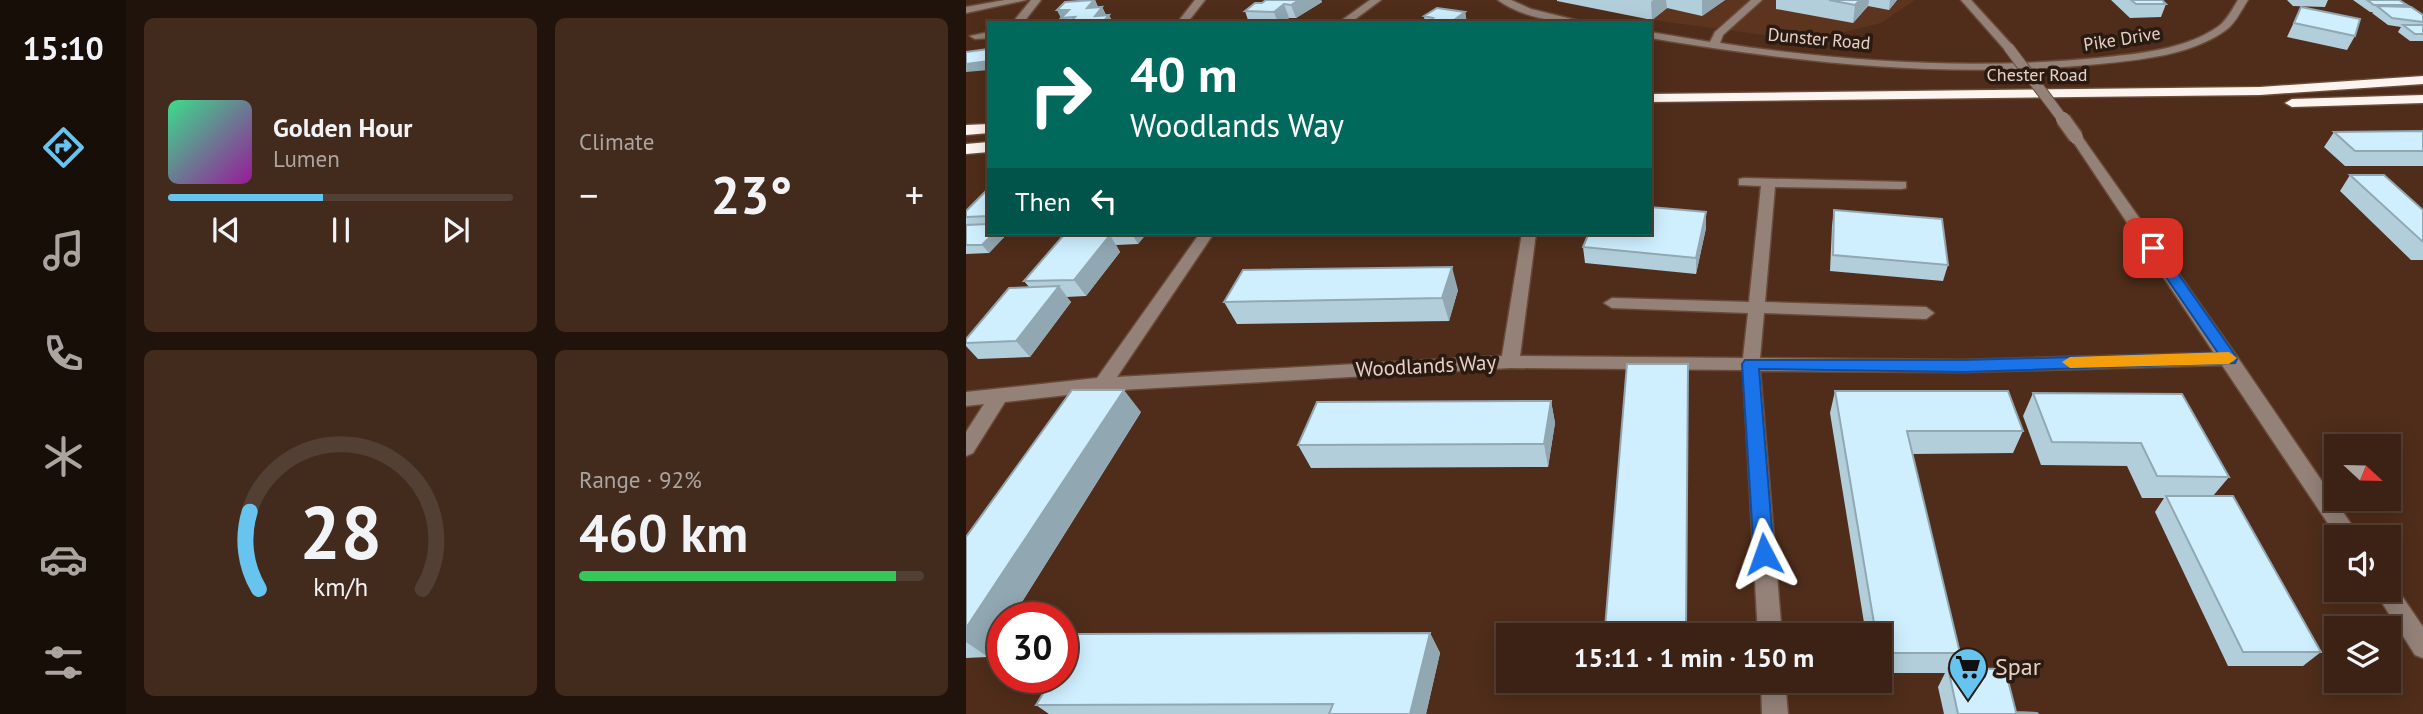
<!DOCTYPE html>
<meta charset="utf-8">
<style>
:root{--surface:#3b2214;--page:#422a1d;--text:#f1f3f6;--muted:#aca4a0;--line:#543f34;--accent:#66c4ef}
body{margin:0;font-family:"PT Sans",sans-serif;background:var(--page);color:var(--text);height:100vh;display:flex;flex-direction:column;font-size:26px;white-space:nowrap}
*{box-sizing:border-box;margin:0}
p{font-size:23px;color:var(--muted)}
.icon{flex:none;width:38px;height:38px;fill:none;stroke:currentColor;stroke-width:2;stroke-linecap:round;stroke-linejoin:round}
.map{position:relative;flex:1;overflow:hidden}
.details{display:flex;flex-direction:column;gap:18px;padding:18px;background:#20130b;width:840px}
.details>*{flex:none}
.hud{position:absolute;left:21px;top:21px;width:665px;height:214px;border-radius:0px;box-shadow:0 4px 18px #0003,0 0 0 2px var(--line);background:#00695c;color:#fff;overflow:hidden}
.needle{width:46px;rotate:112deg}
.controls{position:absolute;left:1358px;top:434px;display:grid;gap:14px}
.controls a{display:grid;place-items:center;width:77px;height:77px;border-radius:0px;background:var(--surface);box-shadow:0 4px 18px #0003,0 0 0 2px var(--line);font-size:35px}
.speed{position:absolute;left:21px;top:602px;display:flex;gap:14px;font-size:35px;font-weight:700;text-align:center}
.speed>*{display:grid;place-content:center;width:91px;height:91px;border-radius:50%;background:var(--surface);box-shadow:0 4px 18px #0003,0 0 0 2px var(--line);line-height:1}
.speed .limit{border:10px solid #d22;background:#fff;color:#111}
.pin{position:absolute;display:grid;place-items:center;width:60px;height:60px;color:#fff;margin:-30px;border-radius:14px;box-shadow:0 4px 10px #0006}
.me{position:absolute;width:77px;margin:-38px;rotate:356deg;stroke-linejoin:round;filter:drop-shadow(0 0 5px #0008)}
.turn{display:flex;align-items:center;gap:24px;height:147px;padding:0 28px;font-size:32px}
.turn .icon{width:91px;height:91px;stroke-width:2.5}
.turn b{display:block;font-size:49px;line-height:60px}
.then{display:flex;align-items:center;height:66px;padding:0 28px;background:#0003;gap:14px;font-size:26px}
.big{font-size:52px;font-weight:700;line-height:1.1}
.details .tile{flex:1;display:flex;flex-direction:column;justify-content:center;gap:10px;min-width:0;padding:0 24px;border-radius:10px;background:var(--page)}
.details .dial{align-items:center;gap:0}
.dial svg{height:182px;overflow:visible;fill:none;stroke:var(--line);stroke-width:7;stroke-linecap:round;text-anchor:middle}
.dial text{fill:var(--text);stroke:none}
.song{display:flex;align-items:center;gap:21px}
.cover{width:84px;height:84px;border-radius:10px;background:linear-gradient(135deg,hsl(150 70% 55%),hsl(300 70% 35%))}
.played{height:7px;border-radius:4px;background:linear-gradient(90deg,var(--accent) 45%,var(--line) 45%)}
.keys{display:flex;justify-content:space-around;direction:ltr}
.heat{display:flex;justify-content:space-between;align-items:center;font-size:38px;direction:ltr}
.charge{height:10px;border-radius:5px;background:linear-gradient(90deg,#34c759 92%,var(--line) 0)}
.details .tiles{flex:1;display:grid;gap:18px;grid-template-columns:repeat(2,1fr)}
.trip{position:absolute;left:530px;top:623px;width:396px;height:70px;border-radius:0px;background:var(--surface);box-shadow:0 4px 18px #0003,0 0 0 2px var(--line);font-weight:700;line-height:70px;text-align:center}
main{display:flex;flex:1;min-height:0}
.menu{display:flex;flex-direction:column;width:126px;justify-content:space-around;align-items:center;background:#180e08;color:var(--muted)}
.menu .icon{width:49px;height:49px}
.menu .current{color:var(--accent)}
.menu b{font-size:32px;color:var(--text)}
.map>svg:first-child{display:block}
.built{fill:#5d351e}
.lines{fill:none;stroke-linecap:round;stroke-linejoin:round}
.minor-casing{stroke:#6a4b39;stroke-width:3}
.highway-casing{stroke:#6a4b39;stroke-width:3}
.minor{fill:#948279;fill-rule:evenodd}
.highway{fill:#fdf4ef;fill-rule:evenodd}
.minor-bridge-far1-casing{stroke:#6a4b39;stroke-width:12;stroke-linecap:butt}
.minor-bridge-casing{stroke:#6a4b39;stroke-width:17;stroke-linecap:butt}
.minor-bridge-far1{stroke:#948279;stroke-width:10}
.minor-bridge{stroke:#948279;stroke-width:14}
.wall{fill:#b2cedb}
.shaded-wall{fill:#91a7b2}
.building{fill:#cfefff;stroke:#91a7b2;stroke-width:2}
.route{fill:#1a73e8;stroke:#114b97;stroke-width:2}
.slow{fill:#f59e0b}
.labels{text-anchor:middle;stroke-width:7;stroke-linejoin:round;paint-order:stroke}
.far-street-label{font-size:18px;fill:#e7d1c5;stroke:#291a12}
.street-label{font-size:21px;fill:#e7d1c5;stroke:#291a12}
.near-poi-label{font-size:24px;fill:#e7d1c5;stroke:#291a12;text-anchor:start}
</style>
<main>
<nav class="menu">
<b>15:10</b>
<svg class="icon current" aria-label="directions" viewBox="0 0 24 24"><path d="M12 3l9 9-9 9-9-9zM9 14v-3h6M13 9l2 2-2 2"/></svg>
<svg class="icon" aria-label="music" viewBox="0 0 24 24"><path d="M9 18V5l10-2v13"/><circle cx="6" cy="18" r="3"/><circle cx="16" cy="16" r="3"/></svg>
<svg class="icon" aria-label="phone" viewBox="0 0 24 24"><path d="M5 4h4l2 5-3 2q2 4 5 5l2-3 5 2v4C11 20 4 13 5 4z"/></svg>
<svg class="icon" aria-label="climate" viewBox="0 0 24 24"><path d="M12 3v18M4 7l16 10M4 17L20 7"/></svg>
<svg class="icon" aria-label="car" viewBox="0 0 24 24"><path d="M5 17H2v-5l4-1 3-4h7l3 4 3 1v5h-3M9 17h6M6 11h13"/><circle cx="7" cy="17" r="2"/><circle cx="17" cy="17" r="2"/></svg>
<svg class="icon" aria-label="filters" viewBox="0 0 24 24"><path d="M4 7h16M4 17h16"/><circle cx="9" cy="7" r="2"/><circle cx="15" cy="17" r="2"/></svg>
</nav>
<section class="details">
<div class="tiles">
<div class="tile">
<div class="song"><i class="cover"></i><div><b>Golden Hour</b><p>Lumen</p></div></div>
<div class="played"></div>
<div class="keys"><svg class="icon" aria-label="previous" viewBox="0 0 24 24"><path d="M18 5L8 12l10 7zM5 5v14"/></svg><svg class="icon" aria-label="pause" viewBox="0 0 24 24"><path d="M8 5v14M16 5v14"/></svg><svg class="icon" aria-label="next" viewBox="0 0 24 24"><path d="M6 5l10 7-10 7zM19 5v14"/></svg></div>
</div>
<div class="tile"><p>Climate</p>
<div class="heat"><a>−</a><b class="big">23°</b><a>+</a></div>
</div>
<div class="tile dial"><svg viewBox="0 0 100 80">
<path d="M14 69A42 42 0 1 1 86 69"/>
<path d="M14 69A42 42 0 0 1 10 35" stroke="#66c4ef"/>
<text x="50" y="56" font-size="32" font-weight="700">28</text>
<text x="50" y="72" font-size="11">km/h</text>
</svg></div>
<div class="tile"><p>Range · 92%</p><b class="big">460 km</b><div class="charge"></div></div>
</div>
</section>
<div class="map">
<svg width="1457" height="714" viewBox="0 0 1457 714">
<rect width="100%" height="100%" fill="#4f2d1a"/>
<path class="built" d="M590,0H949L915,23L843,41L686,20Z"/>
<g class="lines">
<defs>
<path id="minor" d="M39,0H60L0,13V7Z
M65,0H75L57,23H46Z
M229,0H239L221,23H211Z
M404,0H415L384,23H372Z
M532,0H545L565,9L622,23C593,23 556,18 532,0Z
M785,0H796L757,35L754,43C877,62 1006,70 1131,58C1170,54 1220,50 1253,26C1261,20 1267,8 1272,0H1282C1276,9 1269,24 1260,30C1226,55 1174,60 1133,64C983,79 832,63 684,38V32L744,42L749,32Z
M995,0H1005L1047,46V50H1039Z
M23,32V38L9,39L4,36Z
M1110,133L1114,134L1270,355L1394,537H1371L1256,365L998,372L794,371L816,635H792L777,370L544,368L136,391L39,402L7,453L0,456V432L18,404L0,406V392L131,378L234,233H248L151,377L536,356L556,233H570L554,356L777,358L782,313L646,308L638,303L646,298L783,302L795,186L773,185V179L778,178L940,182V188L935,189L809,187L799,302L960,307L968,313L960,319L798,313L794,358L998,360L1248,353L1104,137Z
M1423,581L1427,583L1457,627V658L1449,655L1408,590H1423Z
M795,681H819L822,714H796Z"/>
<path id="highway" d="M1457,76V84L1294,95L684,102V94L1294,87Z
M1457,95V103L1326,107L1319,103L1326,99Z
M23,124V133L0,135V125Z
M23,142V152L0,154V144Z"/>
</defs>
<use href="#minor" class="minor-casing"/>
<use href="#highway" class="highway-casing"/>
<use href="#minor" class="minor"/>
<use href="#highway" class="highway"/>
<defs>
<path id="minor-bridge-far1" d="M1043,48L1098,121"/>
<path id="minor-bridge" d="M1097,119L1110,137"/>
</defs>
<use href="#minor-bridge-far1" class="minor-bridge-far1-casing"/>
<use href="#minor-bridge" class="minor-bridge-casing"/>
<use href="#minor-bridge-far1" class="minor-bridge-far1"/>
<use href="#minor-bridge" class="minor-bridge"/>
</g>
<path class="wall" d="M129,0L132,7L131,8L136,7L140,15L147,22L146,23H98L91,10Z
M300,0H355L356,2L330,18H323L317,23H283L279,11L296,3Z
M591,0H759L736,16L701,8L686,20L591,1Z
M810,0H931L923,10L902,6L887,23L810,9Z
M1145,0H1196L1200,4L1195,17L1164,18Z
M1321,0H1362L1359,7L1327,6Z
M1387,0H1433L1441,5V7L1457,15V41H1444L1432,32L1435,27L1422,25L1406,13L1407,12H1404Z
M1335,7L1389,36L1381,50L1321,37Z
M499,12L501,23H459L458,16Z
M1457,131V166H1379L1358,147L1368,132Z
M1384,175L1457,210V260H1445L1374,191Z
M23,188V233H42L23,253L0,254V211Z
M868,210L982,265L977,281L864,271L866,226Z
M740,228L730,274L619,263L617,247Z
M120,233H181L172,244L150,245L154,252L120,296L100,297L105,302L64,357L12,359L0,346V343L63,287L58,281L122,236Z
M492,290L483,321L271,324L258,302Z
M722,364L720,635H640L639,628Z
M869,391L1057,431L1047,453L946,454L994,653L986,668L1050,712L1072,714H978L972,687L979,673H914V635H900L864,413Z
M1067,393L1263,477L1247,496L1355,652L1337,666H1262L1189,512L1198,498H1176L1161,466L1075,465L1057,416Z
M585,401L589,423L582,467L345,468L332,445Z
M175,412L46,618H37V633L22,657L0,658V537Z
M464,633L474,653L460,714H83L70,705Z"/>
<path class="shaded-wall" d="M129,0L132,7L125,16L121,8Z
M333,0H355L356,2L330,18L325,5Z
M687,0H700L701,8L686,20L685,2Z
M736,0H759L736,16Z
M894,0H903L902,6L887,23L889,5Z
M924,0H931L923,10Z
M318,4L323,18L317,23H312L308,12Z
M136,7L140,15L129,16Z
M91,10H103L95,18Z
M499,12L501,23H488V20Z
M143,15L147,22L146,23H136Z
M23,61V70L0,72V64Z
M740,212V228L730,274V258Z
M28,233H42L23,253L16,245Z
M165,233H181L172,244Z
M144,235L154,252L120,296L108,280Z
M486,267L492,290L483,321L476,298Z
M93,286L105,302L64,357L50,341Z
M158,390L175,412L46,618H37V633L22,657L0,642V628Z
M585,401L589,423L582,467L578,444Z
M464,633L474,653L460,714H444Z"/>
<path class="building" d="M128,0L121,8L136,7L129,16L143,15L136,23H103L109,17L95,18L103,10H91L99,2Z
M300,0H333L325,5L318,4L308,12L279,11L289,3H296Z
M863,0H894L889,5Z
M1165,0H1196L1200,4H1170Z
M1401,0H1433L1441,5H1408Z
M1411,6L1445,7L1457,15V22L1426,18Z
M1335,7L1394,19L1389,36L1328,23Z
M471,8L499,12L488,20L497,22L495,23H460L467,18L458,16Z
M1437,25H1457V34H1449Z
M23,49V61L0,64V52Z
M1457,131V151H1389L1368,132Z
M1384,175H1418L1457,210V242Z
M23,188V216L0,217V211Z
M684,207L740,212L730,258L617,247L623,233H684Z
M868,210L976,219L982,265L867,255Z
M23,224V233H28L16,245H0V225Z
M144,235L108,280L58,281L97,236Z
M486,267L476,298L258,302L277,270Z
M93,286L50,341L0,343V339L43,288Z
M661,364H722L720,628H639Z
M106,390H158L0,628V537Z
M869,391H1042L1057,431H941L994,653H914V635H910Z
M1067,393L1216,394L1263,477L1191,476L1175,443L1086,442Z
M585,401L578,444L332,445L351,402Z
M1200,496H1267L1355,652H1277Z
M464,633L444,714H363L367,704L70,705L87,677H96V660L111,634Z
M982,668L1039,669L1050,712L1071,713L1072,714H992Z"/>
<path class="route" d="M1187,244L1192,245L1269,355L1271,359L1269,363L998,372L793,369L808,554L805,560L798,562L791,560L788,554L776,364L779,360H998L1252,353L1180,248Z"/>
<path class="slow" d="M1263,352L1271,358L1263,364L1104,368L1096,362L1104,357Z"/>
<defs>
<symbol id="supermarket-pin" viewBox="-11 -11 22 30"><path d="M0 17L-7.5 6A9.5 9.5 0 1 1 7.5 6Z" fill="#66c4ef" stroke="#291a12"/><path d="M-6-5.5h2.5l.6 2H6L4.5 2H-2.5L-4.4-4H-6ZM-1.5 3.2a1.3 1.3 0 1 0 .1 0ZM3 3.2a1.3 1.3 0 1 0 .1 0Z" fill="#111"/></symbol>
</defs>
<g fill-rule="evenodd">
<use href="#supermarket-pin" x="980" y="645" width="44" height="60"/>
</g>
<g class="labels">
<g class="far-street-label">
<text transform="translate(853 39) rotate(5)" y="6">Dunster Road</text>
<text transform="translate(1156 39) rotate(-9)" y="6">Pike Drive</text>
<text x="1071" y="81">Chester Road</text>
</g>
<g class="street-label">
<text transform="translate(460 366) rotate(-3)" y="7">Woodlands Way</text>
</g>
<g class="near-poi-label">
<text x="1029" y="675">Spar</text>
</g>
</g>
</svg>
<div class="controls">
<a><svg class="needle" viewBox="-14 -14 28 28"><path d="M0-13l5 13h-10z" fill="#e53935"/><path d="M0 13l5-13h-10z" fill="#aca4a0"/></svg></a>
<a><svg class="icon" aria-label="sound" viewBox="0 0 24 24"><path d="M4 9h4l5-4v14l-5-4H4zM17 9q2 3 0 6"/></svg></a>
<a><svg class="icon" aria-label="layers" viewBox="0 0 24 24"><path d="M12 4l9 5-9 5-9-5zM3 14l9 5 9-5"/></svg></a>
</div>
<div class="speed"><div class="limit">30</div></div>
<div class="pin" style="left:1187px;top:248px;background:#d93025"><svg class="icon" aria-label="arrive" viewBox="0 0 24 24"><path d="M6 21V4h12l-3 4 3 4H6"/></svg></div>
<svg class="me" style="left:798px;top:554px" viewBox="-20 -20 40 40"><path d="M0-17L14 15 0 8-14 15z" fill="#1a73e8" stroke="#fff" stroke-width="4"/></svg>
<div class="trip">15:11 · 1 min · 150 m</div>
<div class="hud">
<div class="turn"><svg class="icon" aria-label="right" viewBox="0 0 24 24"><path d="M7 20v-9h11M14 6l5 5-5 5"/></svg><div><b>40 m</b>Woodlands Way</div></div>
<div class="then">Then<svg class="icon" aria-label="left" viewBox="0 0 24 24"><path d="M17 20v-9H6M10 6l-5 5 5 5"/></svg></div>
</div>
</div>
</main>
